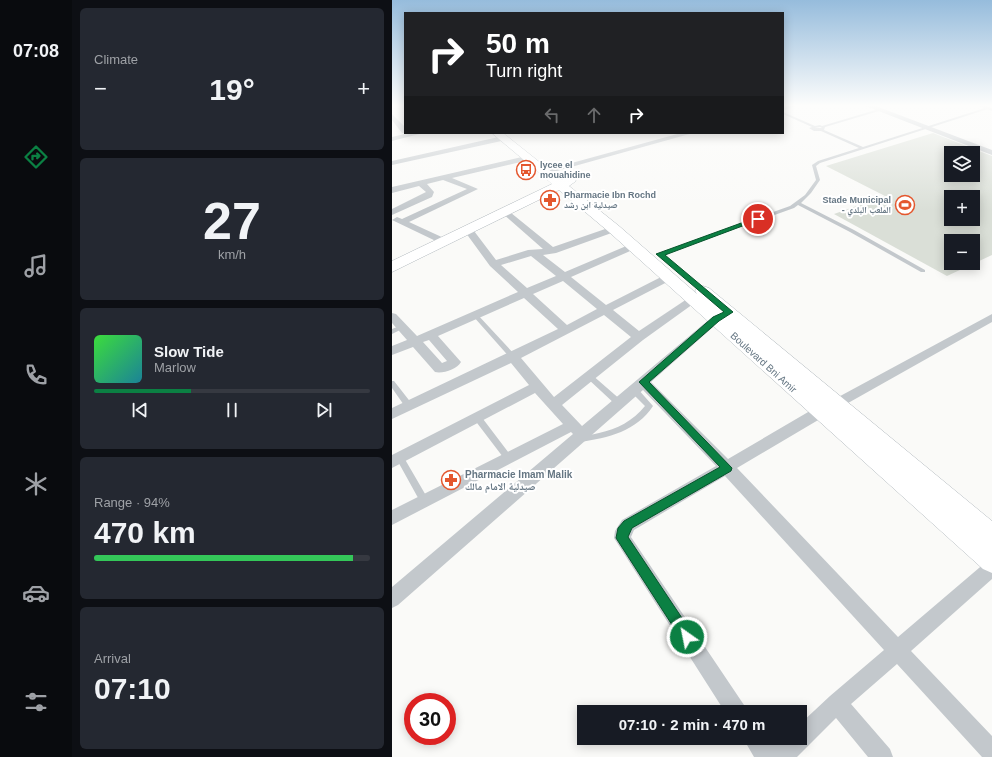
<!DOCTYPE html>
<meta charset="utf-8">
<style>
:root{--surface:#171b24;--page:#242831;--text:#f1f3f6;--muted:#9ea1a6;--line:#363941;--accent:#0b8043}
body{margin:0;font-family:Helvetica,"Noto Naskh Arabic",sans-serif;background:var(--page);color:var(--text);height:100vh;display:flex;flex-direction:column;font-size:15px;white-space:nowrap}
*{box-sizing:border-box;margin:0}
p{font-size:13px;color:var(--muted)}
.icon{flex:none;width:22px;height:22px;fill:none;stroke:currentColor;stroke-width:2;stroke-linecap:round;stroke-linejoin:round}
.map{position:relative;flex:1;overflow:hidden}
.panel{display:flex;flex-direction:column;gap:8px;padding:8px;background:#0d0f14;width:320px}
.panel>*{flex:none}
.guide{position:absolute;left:12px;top:12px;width:380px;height:122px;border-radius:0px;box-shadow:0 2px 10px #0003;background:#202124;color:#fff;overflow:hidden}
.controls{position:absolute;left:552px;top:146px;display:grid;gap:8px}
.controls a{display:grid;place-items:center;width:36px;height:36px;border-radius:0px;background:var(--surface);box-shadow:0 2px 10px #0003;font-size:20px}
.speed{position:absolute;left:12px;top:693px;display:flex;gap:8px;font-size:20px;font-weight:700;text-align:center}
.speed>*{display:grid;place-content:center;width:52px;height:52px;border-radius:50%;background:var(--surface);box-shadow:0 2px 10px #0003;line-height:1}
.speed .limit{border:6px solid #d22;background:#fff;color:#111}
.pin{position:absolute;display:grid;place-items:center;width:34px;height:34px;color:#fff;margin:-17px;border:2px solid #fff;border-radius:50%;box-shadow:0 1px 4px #0007}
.me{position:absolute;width:44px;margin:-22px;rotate:327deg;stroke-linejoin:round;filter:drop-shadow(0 0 3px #0008)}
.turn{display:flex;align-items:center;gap:14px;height:84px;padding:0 16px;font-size:18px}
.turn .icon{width:52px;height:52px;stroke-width:2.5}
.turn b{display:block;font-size:28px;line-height:34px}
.lanes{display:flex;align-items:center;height:38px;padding:0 16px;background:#0003;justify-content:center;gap:20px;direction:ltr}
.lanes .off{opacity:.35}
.big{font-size:30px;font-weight:800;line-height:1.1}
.panel .widget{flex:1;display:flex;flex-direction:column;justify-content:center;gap:6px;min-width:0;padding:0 14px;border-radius:6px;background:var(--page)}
.panel .dial{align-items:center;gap:0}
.dial b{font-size:52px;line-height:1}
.song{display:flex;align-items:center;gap:12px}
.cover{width:48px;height:48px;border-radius:6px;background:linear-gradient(135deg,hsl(120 70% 55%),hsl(190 70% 35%))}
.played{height:4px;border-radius:2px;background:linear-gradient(90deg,var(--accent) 35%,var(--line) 35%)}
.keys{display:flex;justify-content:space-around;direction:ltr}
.heat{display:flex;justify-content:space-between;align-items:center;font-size:22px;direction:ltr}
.charge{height:6px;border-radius:3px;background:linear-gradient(90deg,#34c759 94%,var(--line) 0)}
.trip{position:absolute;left:185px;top:705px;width:230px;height:40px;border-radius:0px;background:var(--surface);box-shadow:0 2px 10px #0003;font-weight:800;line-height:40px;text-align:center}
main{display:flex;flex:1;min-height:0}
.menu{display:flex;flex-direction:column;width:72px;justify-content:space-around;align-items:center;background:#090b0e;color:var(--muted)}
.menu .icon{width:28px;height:28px}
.menu .current{color:var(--accent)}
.menu b{font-size:18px;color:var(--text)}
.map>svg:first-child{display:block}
.green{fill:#dadfd7;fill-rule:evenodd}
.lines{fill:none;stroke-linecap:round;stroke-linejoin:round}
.secondary-casing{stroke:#b3babf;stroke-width:1}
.lane{fill:#c3c8cc;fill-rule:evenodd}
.street{fill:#c3c8cc;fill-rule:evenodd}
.secondary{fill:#fff;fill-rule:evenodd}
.route{fill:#0b8043;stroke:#07532c}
.labels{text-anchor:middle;stroke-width:4;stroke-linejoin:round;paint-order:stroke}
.far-poi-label{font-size:9px;font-weight:bold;fill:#657683;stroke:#fff;text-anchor:start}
.street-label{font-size:10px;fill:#657683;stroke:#fff}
.poi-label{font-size:10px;font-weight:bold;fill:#657683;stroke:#fff;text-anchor:start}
</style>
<main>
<nav class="menu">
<b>07:08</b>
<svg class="icon current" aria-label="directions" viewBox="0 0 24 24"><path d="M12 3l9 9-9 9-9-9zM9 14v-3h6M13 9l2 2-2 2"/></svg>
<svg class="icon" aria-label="music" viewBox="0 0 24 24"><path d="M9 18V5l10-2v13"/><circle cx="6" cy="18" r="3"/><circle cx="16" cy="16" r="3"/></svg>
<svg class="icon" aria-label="phone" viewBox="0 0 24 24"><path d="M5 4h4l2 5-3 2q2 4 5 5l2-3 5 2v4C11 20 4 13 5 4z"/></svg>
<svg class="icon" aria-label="climate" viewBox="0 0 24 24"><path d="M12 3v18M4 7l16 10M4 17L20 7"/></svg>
<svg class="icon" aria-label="car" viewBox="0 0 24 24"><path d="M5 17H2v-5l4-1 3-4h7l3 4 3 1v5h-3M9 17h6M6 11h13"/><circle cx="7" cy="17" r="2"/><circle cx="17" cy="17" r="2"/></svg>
<svg class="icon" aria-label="filters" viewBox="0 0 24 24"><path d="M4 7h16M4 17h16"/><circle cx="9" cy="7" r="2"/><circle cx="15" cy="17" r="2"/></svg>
</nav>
<section class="panel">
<div class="widget"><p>Climate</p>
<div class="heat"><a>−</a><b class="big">19°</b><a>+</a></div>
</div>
<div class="widget dial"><b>27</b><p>km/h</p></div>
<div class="widget">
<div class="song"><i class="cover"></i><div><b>Slow Tide</b><p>Marlow</p></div></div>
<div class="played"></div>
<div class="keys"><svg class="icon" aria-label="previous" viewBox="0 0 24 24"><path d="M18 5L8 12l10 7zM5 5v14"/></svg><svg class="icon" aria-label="pause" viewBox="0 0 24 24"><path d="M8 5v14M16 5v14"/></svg><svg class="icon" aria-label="next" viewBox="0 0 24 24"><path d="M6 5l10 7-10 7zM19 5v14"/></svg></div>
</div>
<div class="widget"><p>Range · 94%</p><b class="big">470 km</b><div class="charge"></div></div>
<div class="widget"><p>Arrival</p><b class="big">07:10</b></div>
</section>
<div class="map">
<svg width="600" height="757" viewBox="0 0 600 757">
<rect width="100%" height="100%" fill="#fafaf8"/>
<path class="green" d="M541,133L600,156V255L555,276L442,214L493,196L434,166ZM559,153H581V175H559ZM559,197H581V219H559ZM559,241H581V263H559Z"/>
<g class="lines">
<defs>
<path id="secondary" d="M594,105H600V108L596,107Z
M100,133H111L170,180L178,177L182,178L184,181L177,186L227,226L305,294L303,291L305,288L311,286L317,288L600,521V573L591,569L217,232L167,190L0,272V261L160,184Z"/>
</defs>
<use href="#secondary" class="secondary-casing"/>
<path class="lane" d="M596,107L599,108L428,163L424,166L428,180L419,193L409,203L462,230L533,270V272H529L458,232L406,205L402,208L270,255L268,256L265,254L398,206L413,195L424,180L420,165L426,161L467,148L429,131H422L417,128L420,127L391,114V112L423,126L428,125L430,126L487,109V111L433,127L432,130L471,147ZM428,127L430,128H423Z
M83,313L85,314L123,355L124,357L123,359H119L81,316L80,315Z
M10,325L12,326L13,327L12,328L0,334V329Z
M195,374H199L230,401L231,403L230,405H224L195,378L194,376Z
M0,381H2L20,404L21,406L20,408H14L0,388Z
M239,388H245L261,406C245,431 216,438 188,442L185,441L184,439L185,437C192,435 200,435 207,433C225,429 241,421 253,406L239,392L238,390Z
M85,414L88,415L120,457L121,459L120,461L117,462L114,461L82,419L81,417L82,415Z
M8,455L11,456L36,499L37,502L36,505L33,506L30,505L4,458L5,456Z"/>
<path class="street" d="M405,105L404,106L391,110V106Z
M471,105H481L600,150V155Z
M586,105L600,107V111L587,106Z
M0,114L13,127L14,133H10L0,120Z
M17,133H31L0,141V137Z
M289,133H301L154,174L147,172Z
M111,136L115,138L114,140L0,165V161Z
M134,156H137V160L60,178L86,189L17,222L54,239L56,241L54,243H48L0,220L5,217L10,219L75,189L51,180L35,184L42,192L40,197L0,215V209L34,192L27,186L0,193V187Z
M113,208L161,247L219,227H225V231L164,253L151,255L173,272L239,244H245L247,246L245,248L179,277L214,305L273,275H281L282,277L281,279L221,310L247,331L298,297L302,296L308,299L251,340L170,405L190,426L320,317L329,312H337L339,314L328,321L259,382L336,459L423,408L428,407L433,408L435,412L433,416L345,468L506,637L594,562L600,560V579L519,651L600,736V757H590L505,664L459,704L498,749L501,757H476L444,718L405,757H362L351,738H375L382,745L387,744L394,738H408V724L438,696L492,650L333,476L242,530L239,537L352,705L355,712H333L222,538L223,531L230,520L324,466L251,390L6,605L0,608V587L181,434L179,432L0,525V510L171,424L143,393L0,468V455L137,385L119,363L0,419V408L166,329L132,298L46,336L69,362C65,369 51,374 43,372L21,347L0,355V346L15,340L0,323V313L4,314L25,336L126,292L98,266L71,229L73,227H79L104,260L136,250L151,249L110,213V209ZM139,256L164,276L135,288L109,265ZM171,281L205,309L175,325L141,294ZM212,315L239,337L162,397L129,358ZM37,340L55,361L50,363L31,342Z
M600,314V322L449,407L444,409L439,407L437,404L439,401Z"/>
<use href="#secondary" class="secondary"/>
</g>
<linearGradient id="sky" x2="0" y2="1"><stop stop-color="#96bcdc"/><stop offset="0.5" stop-color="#fdfdfc"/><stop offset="1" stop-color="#fdfdfc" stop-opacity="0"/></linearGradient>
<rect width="600" height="211" fill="url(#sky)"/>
<path class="route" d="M363,218L369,219L273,255L341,312L327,321L257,382L340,468L339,471L240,528L236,537L300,633L302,637L300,642L295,644L291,642L224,538L226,528L232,521L328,467L247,382L321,317L332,312L264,254Z"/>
<defs>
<symbol id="bus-ring" viewBox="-11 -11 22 22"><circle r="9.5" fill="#fff" stroke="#e4572e" stroke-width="1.5"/><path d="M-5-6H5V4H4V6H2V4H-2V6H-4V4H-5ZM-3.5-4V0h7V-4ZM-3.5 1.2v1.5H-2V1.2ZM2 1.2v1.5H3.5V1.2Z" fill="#e4572e"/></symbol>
<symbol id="pharmacy-ring" viewBox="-11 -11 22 22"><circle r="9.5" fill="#fff" stroke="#e4572e" stroke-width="1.5"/><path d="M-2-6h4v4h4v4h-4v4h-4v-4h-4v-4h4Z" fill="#e4572e"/></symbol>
<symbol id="stadium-ring" viewBox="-11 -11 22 22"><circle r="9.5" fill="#fff" stroke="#e4572e" stroke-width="1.5"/><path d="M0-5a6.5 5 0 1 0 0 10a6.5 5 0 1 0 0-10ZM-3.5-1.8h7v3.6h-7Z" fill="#e4572e"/></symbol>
</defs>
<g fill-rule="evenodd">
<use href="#bus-ring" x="123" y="159" width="22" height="22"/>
<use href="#pharmacy-ring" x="147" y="189" width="22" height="22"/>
<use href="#stadium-ring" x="502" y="194" width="22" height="22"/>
<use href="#pharmacy-ring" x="48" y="469" width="22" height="22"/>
</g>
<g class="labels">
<g class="far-poi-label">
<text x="148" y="168">lycee el<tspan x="148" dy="10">mouahidine</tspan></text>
<text x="172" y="198">Pharmacie Ibn Rochd<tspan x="172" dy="10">صيدلية ابن رشد</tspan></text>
<text x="499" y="203" text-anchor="end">Stade Municipal<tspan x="499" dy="10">- الملعب البلدي</tspan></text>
</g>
<g class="street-label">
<text transform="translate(372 362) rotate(42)" y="4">Boulevard Bni Amir</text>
</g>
<g class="poi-label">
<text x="73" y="478">Pharmacie Imam Malik<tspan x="73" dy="12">صيدلية الامام مالك</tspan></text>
</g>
</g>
</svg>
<div class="controls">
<a><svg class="icon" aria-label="layers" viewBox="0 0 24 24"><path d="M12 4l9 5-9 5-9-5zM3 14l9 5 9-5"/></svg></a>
<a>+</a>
<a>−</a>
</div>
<div class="speed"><div class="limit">30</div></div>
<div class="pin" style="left:366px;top:219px;background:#d93025"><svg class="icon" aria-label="arrive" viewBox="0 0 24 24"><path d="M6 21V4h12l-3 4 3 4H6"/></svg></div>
<svg class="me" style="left:295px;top:637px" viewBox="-20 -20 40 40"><circle r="17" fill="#0b8043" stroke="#fff" stroke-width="3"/><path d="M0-11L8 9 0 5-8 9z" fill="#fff"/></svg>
<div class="trip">07:10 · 2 min · 470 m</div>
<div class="guide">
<div class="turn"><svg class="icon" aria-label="right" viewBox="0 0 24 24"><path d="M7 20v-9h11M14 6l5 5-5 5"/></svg><div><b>50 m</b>Turn right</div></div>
<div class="lanes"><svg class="icon off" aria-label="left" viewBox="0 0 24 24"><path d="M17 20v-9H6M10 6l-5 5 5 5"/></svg><svg class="icon off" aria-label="ahead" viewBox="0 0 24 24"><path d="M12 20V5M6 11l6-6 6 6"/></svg><svg class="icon" aria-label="right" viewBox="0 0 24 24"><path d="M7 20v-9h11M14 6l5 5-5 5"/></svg></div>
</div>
</div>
</main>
